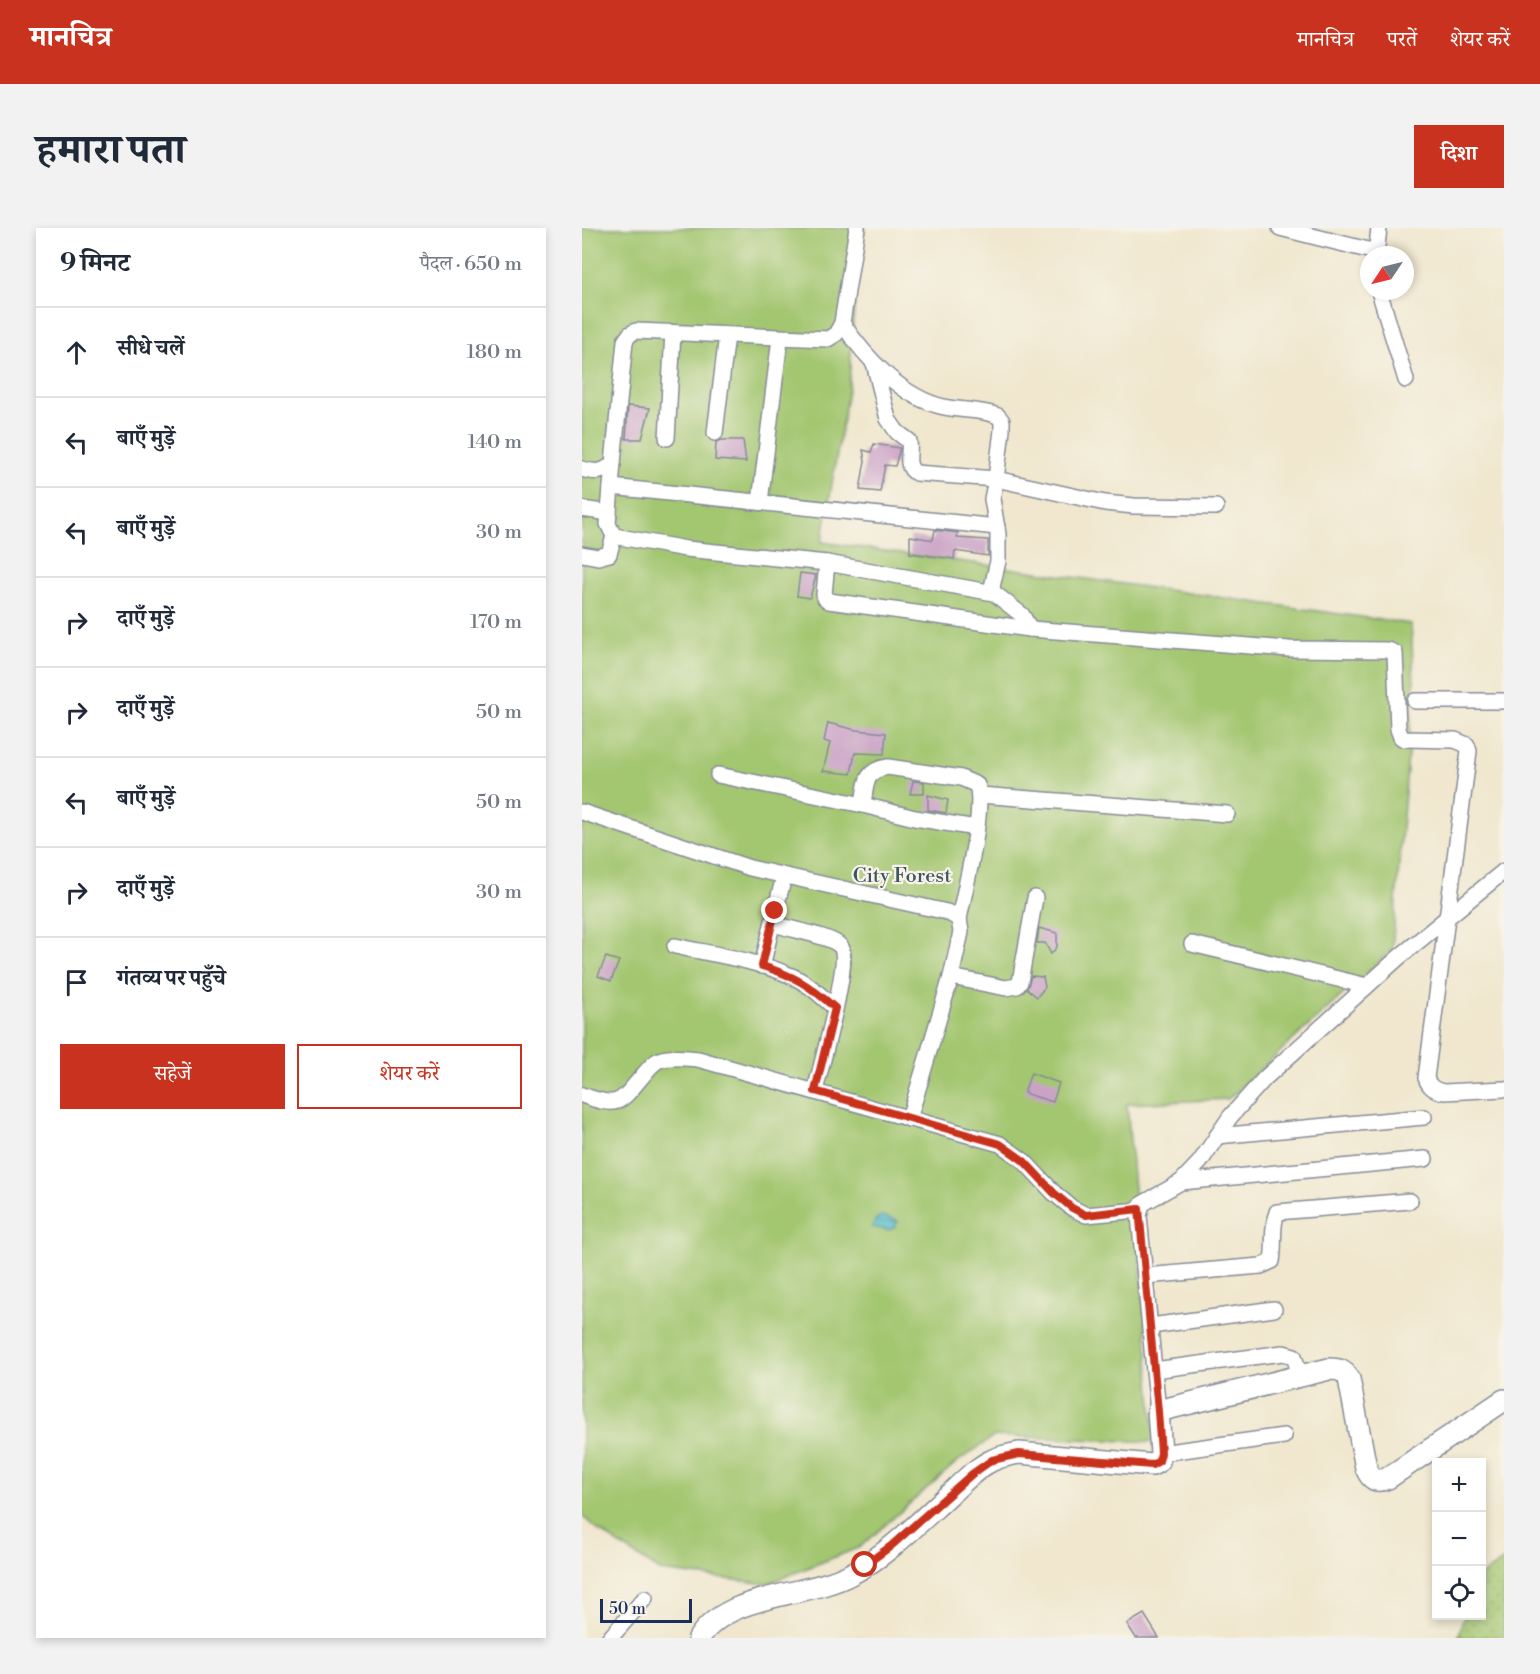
<!DOCTYPE html>
<html lang="hi">
<head>
<meta charset="utf-8">
<style>
  :root { --surface:#fff; --page:#f2f2f3; --text:#1f2937; --muted:#747a83; --line:#e0e1e3; --accent:#c8321e }
  body { margin:0; font-family:"Libre Bodoni","Noto Serif Devanagari",serif; background:var(--page); color:var(--text) }
  .controls { position:absolute; right:18px; bottom:18px; display:grid; overflow:hidden; border-radius:0px; box-shadow:0 3px 9px #0003 }
  .controls button { width:54px; height:54px; display:grid; place-items:center; padding:0; border:0; border-bottom:2px solid var(--line); background:var(--surface); color:var(--text); font:30px sans-serif }
  .compass { position:absolute; left:778px; top:18px; width:54px; height:54px; border-radius:50%; background:var(--surface); box-shadow:0 3px 9px #0003; rotate:235deg }
  .scale { position:absolute; left:18px; bottom:15px; width:92px; box-sizing:border-box; padding-left:6px; border:3px solid #1b2f5e; border-top:0; font-size:16px; line-height:21px; white-space:nowrap; color:#1b2f5e; -webkit-text-stroke:4px #f7f3e8; paint-order:stroke }
  .stop { position:absolute; width:18px; height:18px; margin:-14px; border:4px solid #c8321e; border-radius:50%; background:#fff }
  .stop.end { background:#c8321e; border-color:#fff; box-shadow:0 2px 6px #0008 }
  .list { margin:0; padding:0; list-style:none }
  h2 { display:flex; justify-content:space-between; align-items:center; height:78px; margin:0; padding:0 24px; font-size:26px }
  h2 small { font-size:20px; font-weight:400; color:var(--muted) }
  .list li { display:grid; grid-template-columns:39px 1fr auto; gap:18px; align-items:center; box-sizing:border-box; height:90px; padding:0 24px; border-top:2px solid var(--line) }
  .list b { display:block; font-size:22px; white-space:nowrap }
  .list em { font-size:20px; font-style:normal; color:var(--muted) }
  .actions { display:flex; gap:12px; padding:18px 24px }
  .actions a { flex:1; padding:14px 0; border:2px solid var(--accent); border-radius:0px; text-align:center; font-size:21px; color:var(--accent) }
  .actions .main { background:var(--accent); color:#fff }
  .icon { flex:none; width:33px; height:33px; fill:none; stroke:currentColor; stroke-width:2; stroke-linecap:round; stroke-linejoin:round }
  .map { position:relative; flex:none; width:922px; height:1410px; overflow:hidden; border-radius:0px }
  header { display:flex; align-items:center; gap:36px; box-sizing:border-box; height:84px; padding:0 30px; background:var(--accent); color:#fff }
  header strong { font-size:28px }
  nav { display:flex; gap:33px; margin-inline-start:auto; font-size:21px }
  .intro { display:flex; align-items:center; justify-content:space-between; box-sizing:border-box; height:144px; padding:0 36px }
  h1 { margin:0; font-size:42px }
  .button { padding:15px 27px; border-radius:0px; background:var(--accent); color:#fff; font-size:21px; font-weight:700 }
  main { display:flex; gap:36px; padding:0 36px }
  aside { flex:1; background:var(--surface); border-radius:0px; box-shadow:0 3px 9px #0003 }
  .map>svg:first-child { display:block }
</style>
</head>
<body>
<header>
<strong>मानचित्र</strong>
<nav><a>मानचित्र</a><a>परतें</a><a>शेयर करें</a></nav>
</header>
<div class="intro"><h1>हमारा पता</h1><a class="button">दिशा</a></div>
<main>
<aside>
<h2>9 मिनट<small>पैदल · 650 m</small></h2>
<ul class="list">
<li><svg class="icon" aria-label="ahead" viewBox="0 0 24 24"><path d="M12 20V5M6 11l6-6 6 6"/></svg><div><b>सीधे चलें</b></div><em>180 m</em></li>
<li><svg class="icon" aria-label="left" viewBox="0 0 24 24"><path d="M17 20v-9H6M10 6l-5 5 5 5"/></svg><div><b>बाएँ मुड़ें</b></div><em>140 m</em></li>
<li><svg class="icon" aria-label="left" viewBox="0 0 24 24"><path d="M17 20v-9H6M10 6l-5 5 5 5"/></svg><div><b>बाएँ मुड़ें</b></div><em>30 m</em></li>
<li><svg class="icon" aria-label="right" viewBox="0 0 24 24"><path d="M7 20v-9h11M14 6l5 5-5 5"/></svg><div><b>दाएँ मुड़ें</b></div><em>170 m</em></li>
<li><svg class="icon" aria-label="right" viewBox="0 0 24 24"><path d="M7 20v-9h11M14 6l5 5-5 5"/></svg><div><b>दाएँ मुड़ें</b></div><em>50 m</em></li>
<li><svg class="icon" aria-label="left" viewBox="0 0 24 24"><path d="M17 20v-9H6M10 6l-5 5 5 5"/></svg><div><b>बाएँ मुड़ें</b></div><em>50 m</em></li>
<li><svg class="icon" aria-label="right" viewBox="0 0 24 24"><path d="M7 20v-9h11M14 6l5 5-5 5"/></svg><div><b>दाएँ मुड़ें</b></div><em>30 m</em></li>
<li><svg class="icon" aria-label="arrive" viewBox="0 0 24 24"><path d="M6 21V4h12l-3 4 3 4H6"/></svg><div><b>गंतव्य पर पहुँचे</b></div></li>
</ul>
<div class="actions"><a class="main">सहेजें</a><a>शेयर करें</a></div>
</aside>
<div class="map">
<svg width="922" height="1410" viewBox="0 0 922 1410">
  <defs>
    <pattern id="grass-dots" width="8" height="8" patternUnits="userSpaceOnUse" patternTransform="scale(1.5)"><rect width="8" height="8" fill="#a3c66f"/><path d="M2 2h.1M6 6h.1" fill="none" stroke="#8caa63" stroke-width="1.8" stroke-linecap="round"/></pattern>
    <pattern id="water-rules" width="6" height="5" patternUnits="userSpaceOnUse" patternTransform="scale(1.5)"><rect width="6" height="5" fill="#53c0cb"/><path d="M0 2.5h6" fill="none" stroke="#449ca8"/></pattern>
  </defs>
  <rect width="100%" height="100%" fill="#f7f3e8"/>
  <filter id="ink" filterUnits="userSpaceOnUse"><feTurbulence type="fractalNoise" baseFrequency=".0167" numOctaves="2"/><feDisplacementMap in="SourceGraphic" scale="12" xChannelSelector="R" yChannelSelector="G"/><feConvolveMatrix kernelMatrix="1 2 1 2 8 2 1 2 1" color-interpolation-filters="sRGB"/></filter>
  <filter id="wash" filterUnits="userSpaceOnUse"><feTurbulence type="fractalNoise" baseFrequency=".008" numOctaves="4" result="noise"/><feDisplacementMap in="SourceGraphic" scale="24" xChannelSelector="R" yChannelSelector="G"/><feGaussianBlur stdDeviation="1.35" result="paint"/><feColorMatrix in="noise" values="0 0 0 0 0 0 0 0 0 0 0 0 0 0 0 0 0 1.4 0 .05"/><feComposite in="paint" operator="in"/></filter>
  <g filter="url(#wash)">
    <rect width="100%" height="100%" fill="#f0e7ce"/>
    <!-- grass -->
    <polygon fill="url(#grass-dots)" stroke="#5f7a66" stroke-width="1.5" points="922,1332 922,1410 876,1410 882,1388 900,1388 900,1347"/>
    <!-- park -->
    <polygon fill="#a3c66f" stroke="#5f7a66" stroke-width="1.5" points="0,0 283,0 276,21 267,156 240,314 829,396 832,455 810,722 646,871 545,876 573,1214 413,1208 375,1234 278,1319 185,1356 78,1343 17,1303 0,1288"/>
    <!-- water -->
    <polygon fill="url(#water-rules)" stroke="#377894" stroke-width="1.5" points="300,988 316,993 312,1000 307,1002 290,999 294,991"/>
    <g id="blocks">
      <!-- building -->
      <g fill="#caa2c6">
        <polygon points="46,178 68,180 60,211 44,211"/>
        <polygon points="140,212 161,212 164,234 133,232 134,214"/>
        <polygon points="292,216 318,220 313,238 303,237 298,264 278,262 283,233 281,222 289,224"/>
        <polygon points="353,302 376,305 375,310 406,312 406,328 373,323 372,331 328,325 328,308 351,312"/>
        <polygon points="218,345 234,347 228,370 215,368"/>
        <polygon points="246,495 274,502 304,505 302,526 273,525 269,546 241,543 248,515 242,513"/>
        <polygon points="331,553 342,554 342,566 328,566"/>
        <polygon points="346,567 366,572 364,585 346,582"/>
        <polygon points="457,700 475,705 475,719 469,726 463,715 455,715"/>
        <polygon points="24,729 37,733 29,753 16,748"/>
        <polygon points="449,748 461,749 463,759 455,769 445,761"/>
        <polygon points="449,845 477,855 471,874 442,865"/>
        <polygon points="562,1386 577,1410 554,1410 545,1396"/>
      </g>
    </g>
  </g>
  <g filter="url(#ink)">
    <use href="#blocks" fill-opacity="0" stroke="#868b96" stroke-width="1.5"/>
    <g fill="none" stroke-linecap="round" stroke-linejoin="round">
      <defs>
        <g id="street">
          <polyline points="698,0 794,24"/>
          <polyline points="794,27 797,0"/>
          <polyline points="797,63 824,152"/>
          <path d="M260,95C283,129 320,170 362,179C380,183 399,181 416,188L420,193V202L414,251L410,271L416,306V333L410,359L412,365L440,387L448,401"/>
          <path d="M292,135L306,191L315,204L327,213C329,225 322,238 334,245L414,251L523,275L552,278L634,279"/>
          <polyline points="133,205 145,107"/>
          <polyline points="85,210 91,105"/>
          <polyline points="31,235 26,296 32,308 104,321 245,335 412,365"/>
          <path d="M0,241C13,245 22,245 31,235L43,113L48,106L54,103L246,111L254,106L260,95L275,0"/>
          <polyline points="29,259 415,299"/>
          <polyline points="178,274 198,110"/>
          <polyline points="0,281 27,285"/>
          <polyline points="0,326 16,329 27,326 32,308"/>
          <path d="M245,335L242,366L243,370L247,373L448,401L707,421L806,422L813,425L816,501L819,509L822,511L873,512L885,517L887,523L844,850C847,859 852,862 862,864L922,861"/>
          <polyline points="833,473 922,473"/>
          <polyline points="136,547 281,577 333,590 394,600"/>
          <polyline points="398,567 645,586"/>
          <path d="M281,577C284,557 282,542 306,539L379,550L395,557C403,584 383,660 377,691"/>
          <polyline points="0,584 168,640 365,684 377,691 379,704 369,749 327,891"/>
          <path d="M202,649L193,683L194,694L199,698C212,702 252,709 259,719C269,733 238,841 233,863"/>
          <polyline points="610,716 785,758"/>
          <path d="M93,718C129,726 173,732 207,747C225,754 238,767 253,780"/>
          <polyline points="180,738 192,689"/>
          <polyline points="369,749 424,760 435,758 438,754 453,670"/>
          <path d="M0,867C39,881 37,875 63,845C67,840 71,835 77,832C89,828 103,830 116,831L418,916L442,933L472,965L490,980L504,987L557,982"/>
          <polyline points="635,908 842,889"/>
          <polyline points="599,954 843,931"/>
          <path d="M563,1048L679,1038L690,1033C693,1017 689,999 695,984L828,973"/>
          <polyline points="569,1098 692,1081"/>
          <polyline points="572,1142 701,1125 712,1128 718,1148"/>
          <polyline points="576,1183 557,988 560,976 599,954 618,934 648,889 683,850 816,730 922,643"/>
          <polyline points="579,1225 702,1208"/>
          <polyline points="28,1410 63,1370"/>
        </g>
        <path id="secondary" d="M117,1410C147,1364 224,1370 269,1346C307,1326 337,1294 368,1266C381,1254 395,1239 411,1232C419,1228 428,1227 437,1225L570,1237L577,1233L579,1225L576,1183L747,1141C757,1141 762,1142 767,1151L784,1240C789,1252 794,1255 806,1250L922,1172"/>
      </defs>
      <!-- street casing -->
      <use href="#street" stroke="#868b96" stroke-width="18"/>
      <!-- secondary casing -->
      <use href="#secondary" stroke="#868b96" stroke-width="24"/>
      <!-- street -->
      <use href="#street" stroke="#fff" stroke-width="15"/>
      <!-- secondary -->
      <use href="#secondary" stroke="#fff" stroke-width="21"/>
    </g>
  </g>
  <g fill="none" stroke-linecap="round" stroke-linejoin="round" filter="url(#ink)">
    <!-- route -->
    <path stroke="#c8321e" stroke-width="8" d="M193,683L180,738C213,748 227,757 253,780L233,863L418,916L442,933L472,965L490,980L504,987L557,981L576,1183L579,1225L577,1233L570,1237L437,1226L410,1232L390,1246L309,1318L283,1337"/>
  </g>
  <g text-anchor="middle" dominant-baseline="central" stroke-width="4.5" stroke-linejoin="round" paint-order="stroke">
    <!-- park labels -->
    <g font-size="20" fill="#3d5562" stroke="#f7f3e8">
      <text x="320" y="648">City Forest</text>
    </g>
  </g>
</svg>
<div class="controls">
<button>+</button>
<button>−</button>
<button><svg class="icon" aria-label="locate" viewBox="0 0 24 24"><circle cx="12" cy="12" r="6"/><path d="M12 2v4M12 18v4M2 12h4M18 12h4"/></svg></button>
</div>
<svg class="compass" viewBox="-18 -18 36 36"><path d="M0-13l5 13h-10z" fill="#e53935"/><path d="M0 13l5-13h-10z" fill="#747a83"/></svg>
<div class="scale">50 m</div>
<div class="stop" style="left:283px;top:1337px"></div>
<div class="stop end" style="left:193px;top:683px"></div>
</div>
</main>
</body>
</html>
